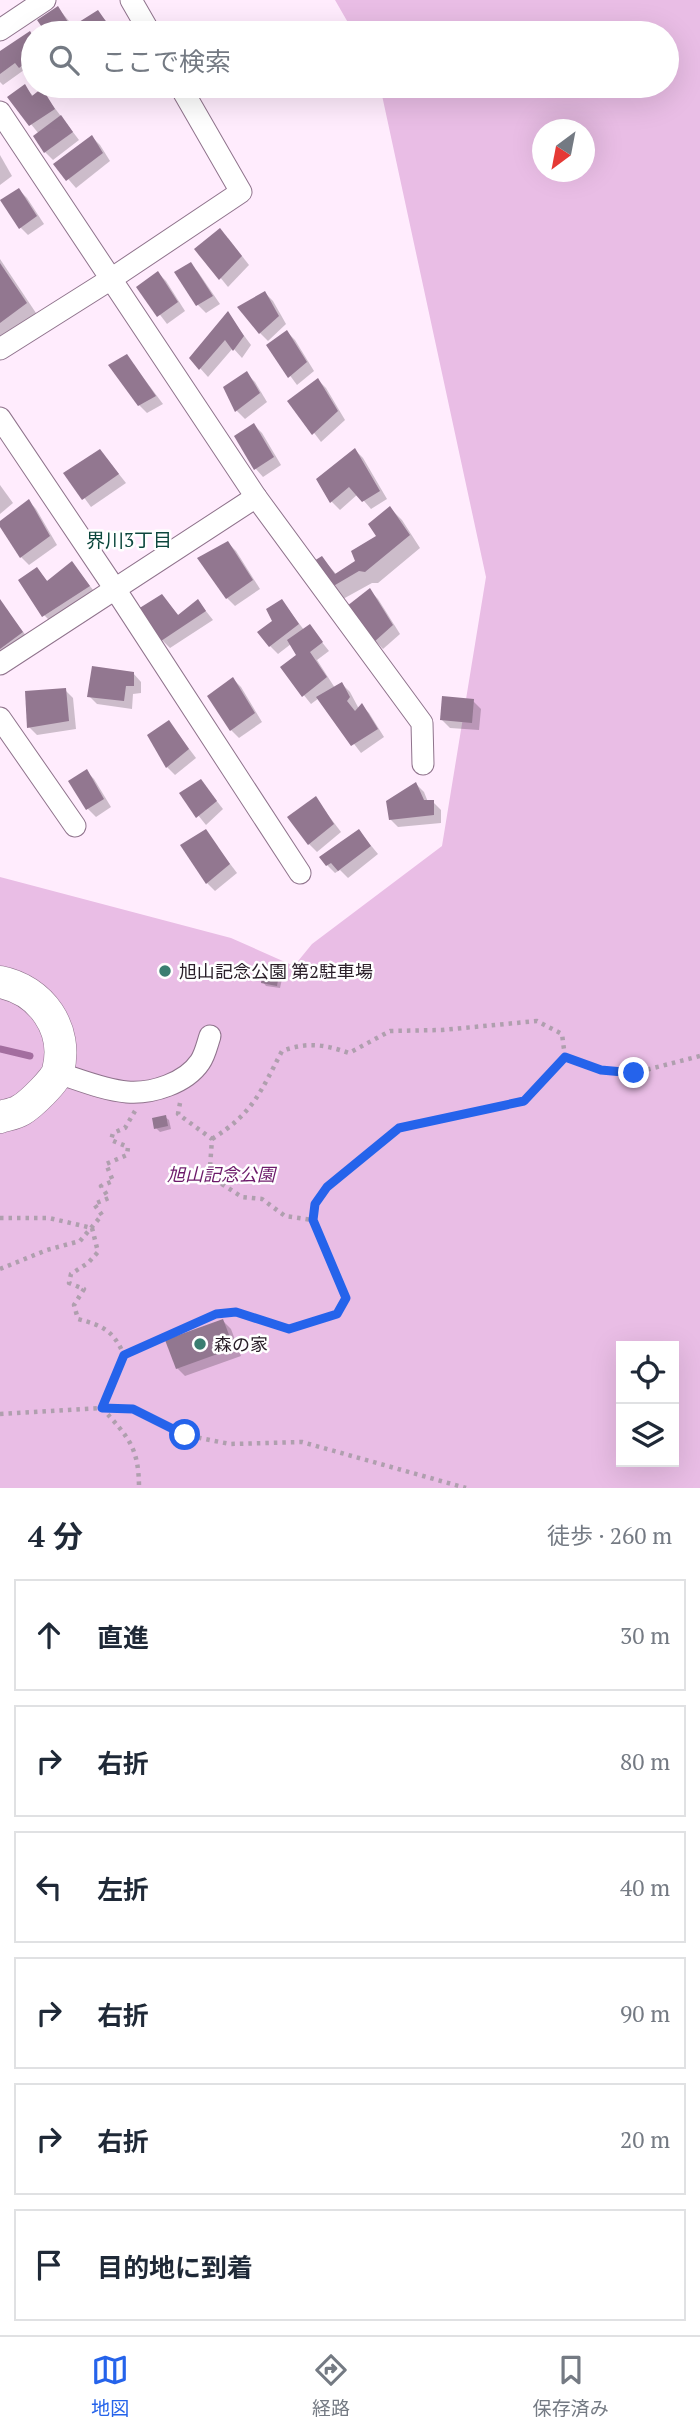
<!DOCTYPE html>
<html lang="ja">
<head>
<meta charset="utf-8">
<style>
  :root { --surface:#fff; --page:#f2f2f3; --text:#1f2937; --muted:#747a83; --line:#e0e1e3; --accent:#2563eb }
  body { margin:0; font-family:"PT Serif","Noto Sans JP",serif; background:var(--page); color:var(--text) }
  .controls { position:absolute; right:21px; bottom:21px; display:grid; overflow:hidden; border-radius:0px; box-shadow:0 7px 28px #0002 }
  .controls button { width:63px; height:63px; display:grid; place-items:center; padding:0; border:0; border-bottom:2px solid var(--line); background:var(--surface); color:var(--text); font:35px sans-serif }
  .compass { position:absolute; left:532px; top:119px; width:63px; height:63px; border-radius:50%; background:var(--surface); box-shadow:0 7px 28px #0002; rotate:212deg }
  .stop { position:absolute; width:21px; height:21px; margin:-16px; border:5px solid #2563eb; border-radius:50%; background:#fff }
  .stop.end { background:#2563eb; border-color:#fff; box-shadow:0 2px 7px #0008 }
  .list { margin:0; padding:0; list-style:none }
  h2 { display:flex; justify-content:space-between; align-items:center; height:91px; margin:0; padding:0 28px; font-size:30px }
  h2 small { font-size:23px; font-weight:400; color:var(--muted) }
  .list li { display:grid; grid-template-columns:46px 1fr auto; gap:21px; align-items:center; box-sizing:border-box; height:112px; margin:0 14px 14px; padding:0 14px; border:2px solid var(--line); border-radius:0px }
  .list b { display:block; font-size:26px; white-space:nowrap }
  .list em { font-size:23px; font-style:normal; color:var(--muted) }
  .icon { flex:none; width:38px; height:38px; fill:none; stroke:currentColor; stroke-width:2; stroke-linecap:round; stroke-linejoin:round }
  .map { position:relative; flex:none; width:700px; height:1488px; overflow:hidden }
  .search { position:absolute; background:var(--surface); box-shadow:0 7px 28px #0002; left:21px; right:21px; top:21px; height:77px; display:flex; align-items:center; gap:18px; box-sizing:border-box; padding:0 24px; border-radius:38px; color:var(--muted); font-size:26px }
  .sheet { height:847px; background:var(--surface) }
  nav { display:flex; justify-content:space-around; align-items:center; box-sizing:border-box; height:98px; border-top:2px solid var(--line); background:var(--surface); font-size:19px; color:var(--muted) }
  nav a { display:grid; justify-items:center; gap:4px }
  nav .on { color:var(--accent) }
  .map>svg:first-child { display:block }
</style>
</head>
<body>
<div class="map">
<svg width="700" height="1488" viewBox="0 0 700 1488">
  <rect width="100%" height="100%" fill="#ffecfd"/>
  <!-- green -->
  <path fill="#e9bde5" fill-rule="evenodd" d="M335,0H700V1488H0V877L231,938L294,966L312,944L442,846L486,577L380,86H667V33H354ZM542,130H584V172H542ZM621,1346H674V1462H621Z"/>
  <!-- shadow -->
  <g fill="#0003">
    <polygon points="58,8 74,27 98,12 117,33 48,33 39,21"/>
    <polygon points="29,33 33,37 33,70 28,74 24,70 3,85 0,82 0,53"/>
    <polygon points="25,87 34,97 41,90 79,140 53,160 45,152 39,134 9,97"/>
    <polygon points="92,137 100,145 110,161 76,188 56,165"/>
    <polygon points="0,155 12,176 0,185"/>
    <polygon points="19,190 27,198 44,224 28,235 20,227"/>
    <polygon points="228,238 249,265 228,287 197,249"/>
    <polygon points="0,259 38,316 0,343"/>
    <polygon points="190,264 198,272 220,304 206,313 198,305 177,272"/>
    <polygon points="158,273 166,281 185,311 167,324 139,287"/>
    <polygon points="265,293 273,301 286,324 268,341 260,333"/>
    <polygon points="228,314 251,345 242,358 233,348 208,377 191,358"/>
    <polygon points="287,332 295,340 314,371 297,385 268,346"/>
    <polygon points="127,356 163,404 147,413 139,405"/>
    <polygon points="247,374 255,382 267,402 245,419 237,411 225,387"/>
    <polygon points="318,380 326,388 345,420 321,442 290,401"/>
    <polygon points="254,425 262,433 281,465 263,477 256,469"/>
    <polygon points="355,450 363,458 387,499 371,509 358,494 340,510 332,502 319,479"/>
    <polygon points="107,459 126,483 91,507 66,473"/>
    <polygon points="0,485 13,503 0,514"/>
    <polygon points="29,501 36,509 57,545 29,565 21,557 0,524"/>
    <polygon points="390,508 402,520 420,548 378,583 372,583 343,599 331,587 322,558 337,575 358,561 379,536"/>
    <polygon points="228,543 236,551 260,589 235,606 227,598"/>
    <polygon points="72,563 97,595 52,623 44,615 37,569 48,582"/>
    <polygon points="370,591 378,599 400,634 383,649 375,641"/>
    <polygon points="162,596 179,616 198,601 213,620 170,648 162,640"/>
    <polygon points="0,601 30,641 0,662"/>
    <polygon points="282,601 304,630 309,626 329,651 317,660 335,688 342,684 350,692 359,709 362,706 369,713 384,737 361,753 319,698 311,704 282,668 298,655 291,644 278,654 270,646"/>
    <polygon points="133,673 141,682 141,693 133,694 132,709 97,704 89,696"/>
    <polygon points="233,679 241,687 262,722 239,738 231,730"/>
    <polygon points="65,690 73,698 76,729 37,735 29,727"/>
    <polygon points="473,701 481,709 479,730 450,728 442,720"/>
    <polygon points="169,722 196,758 175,775 167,767 149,735"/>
    <polygon points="86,771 94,779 111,807 96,817 88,809 70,781"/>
    <polygon points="201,781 223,809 206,825 181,794"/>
    <polygon points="416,784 424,792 428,802 433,802 441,810 441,823 398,827 390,819"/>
    <polygon points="316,799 341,832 317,852 309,844"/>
    <polygon points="359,831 378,854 348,878 340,870 335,873 327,865"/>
    <polygon points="206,832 237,873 215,891 207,883 183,846"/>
    <polygon points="278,976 282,979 280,988 266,986 263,982"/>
    <polygon points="165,1117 169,1120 171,1129 160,1132 156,1128"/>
    <polygon points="223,1321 231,1329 241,1356 185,1376 177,1368"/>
  </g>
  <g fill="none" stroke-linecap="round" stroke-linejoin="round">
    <!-- stream -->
    <polyline stroke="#a36e9f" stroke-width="7" points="0,1049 30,1056"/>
  </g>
  <!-- building -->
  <g fill="#927790">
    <polygon points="58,6 71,27 98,10 114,33 46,33 37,20"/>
    <polygon points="30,31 33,36 33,57 19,68 15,63 0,74 0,51"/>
    <polygon points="25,84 32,96 42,88 55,109 29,126 7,97"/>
    <polygon points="61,115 73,132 44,153 33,136"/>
    <polygon points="92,135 103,153 66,181 53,164"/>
    <polygon points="19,188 37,216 19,229 0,200"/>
    <polygon points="220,228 242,256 219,280 194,249"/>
    <polygon points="191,262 213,296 196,306 174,272"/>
    <polygon points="0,263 27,303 0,323"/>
    <polygon points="158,271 178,302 157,317 136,287"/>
    <polygon points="265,291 279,316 259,334 237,307"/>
    <polygon points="228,311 244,336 233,351 225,340 199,370 189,358"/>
    <polygon points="287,330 307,362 288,378 266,345"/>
    <polygon points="127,354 156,396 138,406 108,365"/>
    <polygon points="247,371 260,393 235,412 223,387"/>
    <polygon points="318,378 338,411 312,435 287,401"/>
    <polygon points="254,423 274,457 254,470 234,436"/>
    <polygon points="355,448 380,491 362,502 349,487 330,503 316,479"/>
    <polygon points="100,449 119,474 82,500 63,473"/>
    <polygon points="29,499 50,536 20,558 0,527 0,521"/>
    <polygon points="390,506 410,535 365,572 359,571 330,588 309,564 322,556 335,574 355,561 351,551 376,536 368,524"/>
    <polygon points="228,541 253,580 226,599 197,558"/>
    <polygon points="72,561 90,586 42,617 18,580 37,567 47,581"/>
    <polygon points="370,588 393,625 374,642 347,606"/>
    <polygon points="162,594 178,615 198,599 206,611 161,641 138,609"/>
    <polygon points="0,599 23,632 0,649"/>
    <polygon points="282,599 299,624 269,647 257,632 272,621 266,609"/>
    <polygon points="310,624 323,642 310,652 327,677 302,697 280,667 296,655 287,640"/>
    <polygon points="92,666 134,672 134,686 126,686 124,701 87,697"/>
    <polygon points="233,677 255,713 230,731 207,696"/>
    <polygon points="342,682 350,697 347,701 355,711 362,703 378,729 351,746 316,697"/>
    <polygon points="66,688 69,721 27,728 25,691"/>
    <polygon points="442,696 474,699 472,723 440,720"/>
    <polygon points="169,720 189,749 166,768 147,735"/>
    <polygon points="87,769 104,799 86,810 68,781"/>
    <polygon points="201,779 217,801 196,818 179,793"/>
    <polygon points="416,782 424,800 434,800 434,815 389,820 386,801"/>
    <polygon points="316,796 334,824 308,845 287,817"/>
    <polygon points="206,829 230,864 206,884 180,845"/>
    <polygon points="359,829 371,846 338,871 331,863 326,866 319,857"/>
    <polygon points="263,971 279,974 277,986 261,983"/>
    <polygon points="166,1115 168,1126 154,1129 152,1118"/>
    <polygon points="223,1319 234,1348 176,1369 165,1340"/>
  </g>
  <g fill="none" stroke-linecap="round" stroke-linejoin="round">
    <defs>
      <g id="street">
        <polyline points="131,0 150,33"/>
        <polyline points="0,30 45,0"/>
        <polyline points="0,112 256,497 422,723 423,764"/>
        <polyline points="0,349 111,279 241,192 180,86"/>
        <polyline points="0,418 115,589 300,873"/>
        <polyline points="0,664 256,497"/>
        <polyline points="0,718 75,826"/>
        <path d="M58,1073C80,1080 104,1090 127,1092C152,1094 186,1083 200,1062C205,1055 207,1045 210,1036"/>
      </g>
      <path id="secondary" d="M0,982C41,990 69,1029 58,1071C56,1080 30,1105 21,1110C15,1114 6,1115 0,1117"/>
    </defs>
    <!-- street casing -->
    <use href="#street" stroke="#8f738c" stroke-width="23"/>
    <!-- secondary casing -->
    <use href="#secondary" stroke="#8f738c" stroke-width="33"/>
    <!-- path -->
    <g stroke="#af9fae" stroke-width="4.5" stroke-dasharray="3.5 5" stroke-linecap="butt">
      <polyline points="565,1057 601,1070 634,1073 700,1056"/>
      <polyline points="180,1103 178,1114 212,1139 210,1167 222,1184 242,1197 262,1199 285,1216 313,1220"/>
      <path d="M212,1139C253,1113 260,1093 282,1051C307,1042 323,1044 349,1053L390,1031L442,1030L537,1021L562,1034L565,1057"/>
      <polyline points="0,1218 49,1218 92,1228"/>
      <path d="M92,1228L98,1252L88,1263L71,1274L69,1283L84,1289L74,1305L78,1319C103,1326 113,1330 124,1355"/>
      <polyline points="0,1269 47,1250 80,1241 102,1215 94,1204 109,1198 101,1186 113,1181 106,1164 127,1155 128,1147 111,1140 113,1133 125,1128 135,1111"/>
      <polyline points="102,1408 133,1410 185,1435 230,1444 302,1442 466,1488"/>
      <path d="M102,1408C128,1437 139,1447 139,1488"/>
      <polyline points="0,1414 102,1408 124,1355 216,1314 236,1312 289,1329 337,1314 346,1298 313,1220 315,1204 327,1187 399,1128 524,1101 565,1057"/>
    </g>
    <!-- street -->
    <use href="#street" stroke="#fff" stroke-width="21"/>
    <!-- secondary -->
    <use href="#secondary" stroke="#fff" stroke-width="32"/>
  </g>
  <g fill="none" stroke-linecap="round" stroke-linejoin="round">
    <!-- route -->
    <polyline stroke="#2563eb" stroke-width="9" points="185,1435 133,1409 102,1408 124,1355 216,1314 236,1312 289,1329 337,1314 346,1298 313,1220 315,1204 327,1187 399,1128 524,1101 565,1057 601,1070 634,1073"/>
  </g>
  <!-- markers -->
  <g fill="#3a7e71" stroke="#fff" stroke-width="2.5">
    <circle cx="165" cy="971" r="7"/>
    <circle cx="200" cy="1344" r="7"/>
  </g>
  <g text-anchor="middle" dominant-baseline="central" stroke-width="5" stroke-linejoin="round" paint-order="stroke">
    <!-- poi labels -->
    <g font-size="18" fill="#2b202a" stroke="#fff" text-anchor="start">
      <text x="179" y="971">旭山記念公園 第2駐車場</text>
      <text x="214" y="1344">森の家</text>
    </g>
    <!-- park labels -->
    <g font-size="18" font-style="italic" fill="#6c1a6a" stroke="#fff">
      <text x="221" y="1174">旭山記念公園</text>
    </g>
    <!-- neighbourhood labels -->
    <g font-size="19" fill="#0c473d" stroke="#fff">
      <text x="129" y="539">界川3丁目</text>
    </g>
  </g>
</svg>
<div class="controls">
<button><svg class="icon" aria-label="locate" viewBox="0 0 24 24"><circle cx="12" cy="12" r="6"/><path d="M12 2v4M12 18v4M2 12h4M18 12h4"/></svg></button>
<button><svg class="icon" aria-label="layers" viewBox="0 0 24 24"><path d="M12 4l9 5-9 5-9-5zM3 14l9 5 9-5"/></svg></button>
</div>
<svg class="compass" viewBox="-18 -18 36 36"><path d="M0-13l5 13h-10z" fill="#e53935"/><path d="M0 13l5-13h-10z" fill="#747a83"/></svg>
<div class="stop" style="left:185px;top:1435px"></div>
<div class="stop end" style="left:634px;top:1073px"></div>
<div class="search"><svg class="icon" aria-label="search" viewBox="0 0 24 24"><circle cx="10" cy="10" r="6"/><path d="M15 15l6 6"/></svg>ここで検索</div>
</div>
<section class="sheet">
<h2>4 分<small>徒歩 · 260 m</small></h2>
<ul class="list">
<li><svg class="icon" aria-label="ahead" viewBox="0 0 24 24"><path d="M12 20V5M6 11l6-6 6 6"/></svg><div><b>直進</b></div><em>30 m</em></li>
<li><svg class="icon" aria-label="right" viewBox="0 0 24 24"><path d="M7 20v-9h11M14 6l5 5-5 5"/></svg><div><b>右折</b></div><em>80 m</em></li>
<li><svg class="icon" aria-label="left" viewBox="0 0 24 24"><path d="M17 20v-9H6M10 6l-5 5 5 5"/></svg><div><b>左折</b></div><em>40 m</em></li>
<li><svg class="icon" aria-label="right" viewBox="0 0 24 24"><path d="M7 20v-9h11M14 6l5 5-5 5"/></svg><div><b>右折</b></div><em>90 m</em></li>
<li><svg class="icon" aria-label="right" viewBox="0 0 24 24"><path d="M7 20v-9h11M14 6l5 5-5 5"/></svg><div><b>右折</b></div><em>20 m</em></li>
<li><svg class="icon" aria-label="arrive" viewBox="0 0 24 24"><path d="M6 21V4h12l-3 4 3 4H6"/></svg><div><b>目的地に到着</b></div></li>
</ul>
</section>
<nav>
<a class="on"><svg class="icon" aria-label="map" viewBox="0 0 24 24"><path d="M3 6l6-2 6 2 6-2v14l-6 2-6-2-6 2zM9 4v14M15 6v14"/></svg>地図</a>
<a><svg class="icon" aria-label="directions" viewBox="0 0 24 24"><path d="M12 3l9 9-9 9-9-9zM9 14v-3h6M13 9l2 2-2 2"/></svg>経路</a>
<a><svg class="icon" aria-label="saved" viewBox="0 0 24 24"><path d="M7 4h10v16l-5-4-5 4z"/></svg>保存済み</a>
</nav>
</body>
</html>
